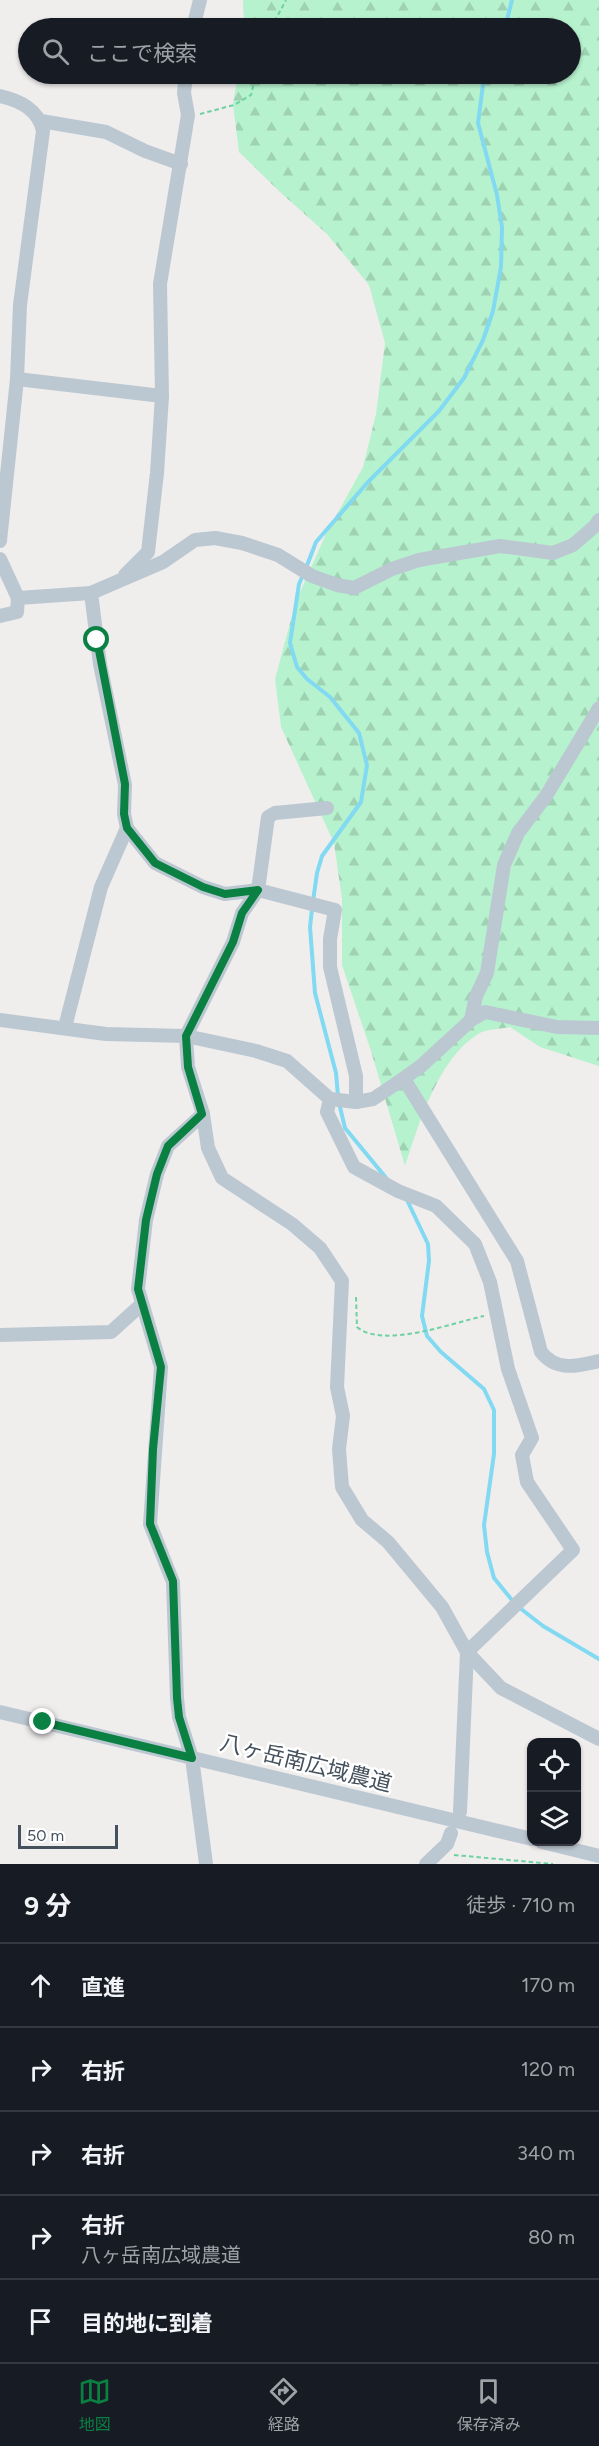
<!DOCTYPE html>
<html lang="ja">
<head>
<meta charset="utf-8">
<style>
  :root { --surface:#171b24; --page:#20242c; --text:#f1f3f6; --muted:#9ea1a6; --line:#363941; --accent:#0b8043 }
  body { margin:0; font-family:Figtree,"Noto Sans JP",sans-serif; background:var(--page); color:var(--text) }
  .controls { position:absolute; right:18px; bottom:18px; display:grid; overflow:hidden; border-radius:12px; box-shadow:0 2px 4px #0004 }
  .controls button { width:54px; height:54px; display:grid; place-items:center; padding:0; border:0; border-bottom:2px solid var(--line); background:var(--surface); color:var(--text); font:30px sans-serif }
  .scale { position:absolute; left:18px; bottom:15px; width:100px; box-sizing:border-box; padding-left:6px; border:3px solid #44505c; border-top:0; font-size:16px; line-height:21px; white-space:nowrap; color:#44505c; -webkit-text-stroke:4px #fff; paint-order:stroke }
  .stop { position:absolute; width:18px; height:18px; margin:-14px; border:4px solid #0b8043; border-radius:50%; background:#fff }
  .stop.end { background:#0b8043; border-color:#fff; box-shadow:0 2px 6px #0008 }
  .list { margin:0; padding:0; list-style:none }
  h2 { display:flex; justify-content:space-between; align-items:center; height:78px; margin:0; padding:0 24px; font-size:26px }
  h2 small { font-size:20px; font-weight:400; color:var(--muted) }
  .list li { display:grid; grid-template-columns:39px 1fr auto; gap:18px; align-items:center; box-sizing:border-box; height:84px; padding:0 24px; border-top:2px solid var(--line) }
  .list b { display:block; font-size:22px; white-space:nowrap }
  .list p { margin:0; font-size:20px; white-space:nowrap; color:var(--muted) }
  .list em { font-size:20px; font-style:normal; color:var(--muted) }
  .icon { flex:none; width:33px; height:33px; fill:none; stroke:currentColor; stroke-width:2; stroke-linecap:round; stroke-linejoin:round }
  .map { position:relative; flex:none; width:599px; height:1864px; overflow:hidden }
  .search { position:absolute; background:var(--surface); box-shadow:0 2px 4px #0004; left:18px; right:18px; top:18px; height:66px; display:flex; align-items:center; gap:15px; box-sizing:border-box; padding:0 21px; border-radius:33px; color:var(--muted); font-size:22px }
  .sheet { height:498px; background:var(--surface) }
  nav { display:flex; justify-content:space-around; align-items:center; box-sizing:border-box; height:84px; border-top:2px solid var(--line); background:var(--surface); font-size:16px; color:var(--muted) }
  nav a { display:grid; justify-items:center; gap:3px }
  nav .on { color:var(--accent) }
  .map>svg:first-child { display:block }
</style>
</head>
<body>
<div class="map">
<svg width="599" height="1864" viewBox="0 0 599 1864">
  <defs>
    <pattern id="forest-firs" width="22" height="20" patternUnits="userSpaceOnUse" patternTransform="scale(1.5)"><rect width="22" height="20" fill="#b7f2ce"/><path d="M5 1l3.5 6h-7zM16 11l3.5 6h-7z" fill="#9fd1b3"/></pattern>
  </defs>
  <rect width="100%" height="100%" fill="#f0eded"/>
  <!-- forest -->
  <path fill="url(#forest-firs)" d="M243,0H599V1066L540,1047L510,1027C501,1029 486,1029 478,1034C438,1059 419,1123 405,1166L371,1051L342,965V899L334,843L281,727L275,679L296,601L326,534L363,467L376,414L385,343L369,285L327,234L280,192L239,152L233,104L238,74H570V28H244Z"/>
  <g fill="none" stroke-linecap="round" stroke-linejoin="round">
    <!-- stream -->
    <g stroke="#81d9f2" stroke-width="4">
      <polyline points="505,28 512,0"/>
      <polyline points="306,568 316,542 368,482 439,411 464,378 483,340 493,311 501,267 502,227 497,195 478,123 483,85 488,74"/>
      <polyline points="303,575 299,584 290,643 297,667 307,679 330,697 359,733 367,765 361,802 322,856 317,873 313,901"/>
      <polyline points="312,909 310,927 315,993 336,1073 338,1096"/>
      <polyline points="339,1103 345,1128 387,1179"/>
      <polyline points="407,1200 428,1244 429,1261 422,1316 427,1336 441,1352 484,1389 494,1410 494,1454 484,1525 487,1552 494,1578 516,1605 543,1626 599,1659"/>
    </g>
    <!-- path -->
    <g stroke="#6dd2a1" stroke-width="2" stroke-dasharray="4.5 3" stroke-linecap="butt">
      <polyline points="271,28 286,0"/>
      <polyline points="200,114 234,105 251,95 256,74"/>
      <path d="M356,1297L357,1327C383,1349 452,1323 484,1316"/>
      <polyline points="454,1855 553,1864"/>
    </g>
    <!-- minor -->
    <g stroke="#bcc8d1" stroke-width="14">
      <polyline points="193,28 200,0"/>
      <path d="M0,96C19,100 39,110 43,131L20,305L17,379L0,541"/>
      <polyline points="41,121 106,132 145,151 181,164"/>
      <polyline points="17,379 162,396"/>
      <polyline points="0,559 18,598"/>
      <polyline points="125,575 148,552 157,473 162,396 160,284 188,115 184,93 186,74"/>
      <polyline points="91,593 163,562 195,540 215,538 242,543 278,555 312,576 337,585 354,588 392,569 419,560 500,546 553,553 573,545 595,526 599,520"/>
      <polyline points="0,616 17,612 18,598 91,593 100,664 125,785 124,814 127,828 155,863 203,887 225,894 258,890 242,913 233,942 186,1036 188,1067 203,1114 208,1148 222,1178 292,1224 320,1248 342,1281 337,1387 343,1416 339,1449 342,1487 362,1520 388,1542 442,1607 467,1652 501,1688 599,1739"/>
      <polyline points="327,808 275,813 268,817 258,890 335,910 330,939 330,967 356,1076 356,1102"/>
      <polyline points="0,1020 106,1034 186,1036 256,1051 287,1061 330,1099 356,1102 373,1099 400,1081 421,1066 471,1020 485,1012 557,1027 599,1028"/>
      <polyline points="471,1020 476,996 487,973 504,865 518,833 546,796 599,708"/>
      <polyline points="65,1027 101,887 127,828"/>
      <path d="M404,1079L517,1261L541,1352C557,1372 577,1366 599,1361"/>
      <polyline points="330,1099 327,1112 354,1167 398,1191 436,1206 475,1244 490,1282 508,1369 532,1438 522,1455 527,1482 573,1550 467,1652 460,1812"/>
      <polyline points="203,1114 168,1146 157,1174 146,1220 138,1289 161,1367 150,1524 173,1582 177,1698 179,1717 192,1758 206,1864"/>
      <polyline points="0,1335 111,1332 142,1304"/>
      <polyline points="0,1712 532,1839"/>
      <polyline points="542,1842 599,1856"/>
      <polyline points="426,1864 447,1844 451,1833"/>
    </g>
  </g>
  <g fill="none" stroke-linecap="round" stroke-linejoin="round">
    <!-- route -->
    <polyline stroke="#0b8043" stroke-width="8" points="43,1722 192,1758 179,1717 177,1698 173,1581 150,1524 153,1449 161,1367 138,1289 146,1220 157,1174 168,1146 202,1114 188,1067 186,1036 233,942 242,913 258,890 225,894 203,887 155,863 127,828 124,814 125,784 97,640"/>
  </g>
  <g text-anchor="middle" dominant-baseline="central" stroke-width="5" stroke-linejoin="round" paint-order="stroke">
    <!-- street labels -->
    <g font-size="22" fill="#44505c" stroke="#fff">
      <text transform="translate(306 1763) rotate(14)">八ヶ岳南広域農道</text>
    </g>
  </g>
</svg>
<div class="controls">
<button><svg class="icon" aria-label="locate" viewBox="0 0 24 24"><circle cx="12" cy="12" r="6"/><path d="M12 2v4M12 18v4M2 12h4M18 12h4"/></svg></button>
<button><svg class="icon" aria-label="layers" viewBox="0 0 24 24"><path d="M12 4l9 5-9 5-9-5zM3 14l9 5 9-5"/></svg></button>
</div>
<div class="scale">50 m</div>
<div class="stop" style="left:97px;top:640px"></div>
<div class="stop end" style="left:43px;top:1722px"></div>
<div class="search"><svg class="icon" aria-label="search" viewBox="0 0 24 24"><circle cx="10" cy="10" r="6"/><path d="M15 15l6 6"/></svg>ここで検索</div>
</div>
<section class="sheet">
<h2>9 分<small>徒歩 · 710 m</small></h2>
<ul class="list">
<li><svg class="icon" aria-label="ahead" viewBox="0 0 24 24"><path d="M12 20V5M6 11l6-6 6 6"/></svg><div><b>直進</b></div><em>170 m</em></li>
<li><svg class="icon" aria-label="right" viewBox="0 0 24 24"><path d="M7 20v-9h11M14 6l5 5-5 5"/></svg><div><b>右折</b></div><em>120 m</em></li>
<li><svg class="icon" aria-label="right" viewBox="0 0 24 24"><path d="M7 20v-9h11M14 6l5 5-5 5"/></svg><div><b>右折</b></div><em>340 m</em></li>
<li><svg class="icon" aria-label="right" viewBox="0 0 24 24"><path d="M7 20v-9h11M14 6l5 5-5 5"/></svg><div><b>右折</b><p>八ヶ岳南広域農道</p></div><em>80 m</em></li>
<li><svg class="icon" aria-label="arrive" viewBox="0 0 24 24"><path d="M6 21V4h12l-3 4 3 4H6"/></svg><div><b>目的地に到着</b></div></li>
</ul>
</section>
<nav>
<a class="on"><svg class="icon" aria-label="map" viewBox="0 0 24 24"><path d="M3 6l6-2 6 2 6-2v14l-6 2-6-2-6 2zM9 4v14M15 6v14"/></svg>地図</a>
<a><svg class="icon" aria-label="directions" viewBox="0 0 24 24"><path d="M12 3l9 9-9 9-9-9zM9 14v-3h6M13 9l2 2-2 2"/></svg>経路</a>
<a><svg class="icon" aria-label="saved" viewBox="0 0 24 24"><path d="M7 4h10v16l-5-4-5 4z"/></svg>保存済み</a>
</nav>
</body>
</html>
